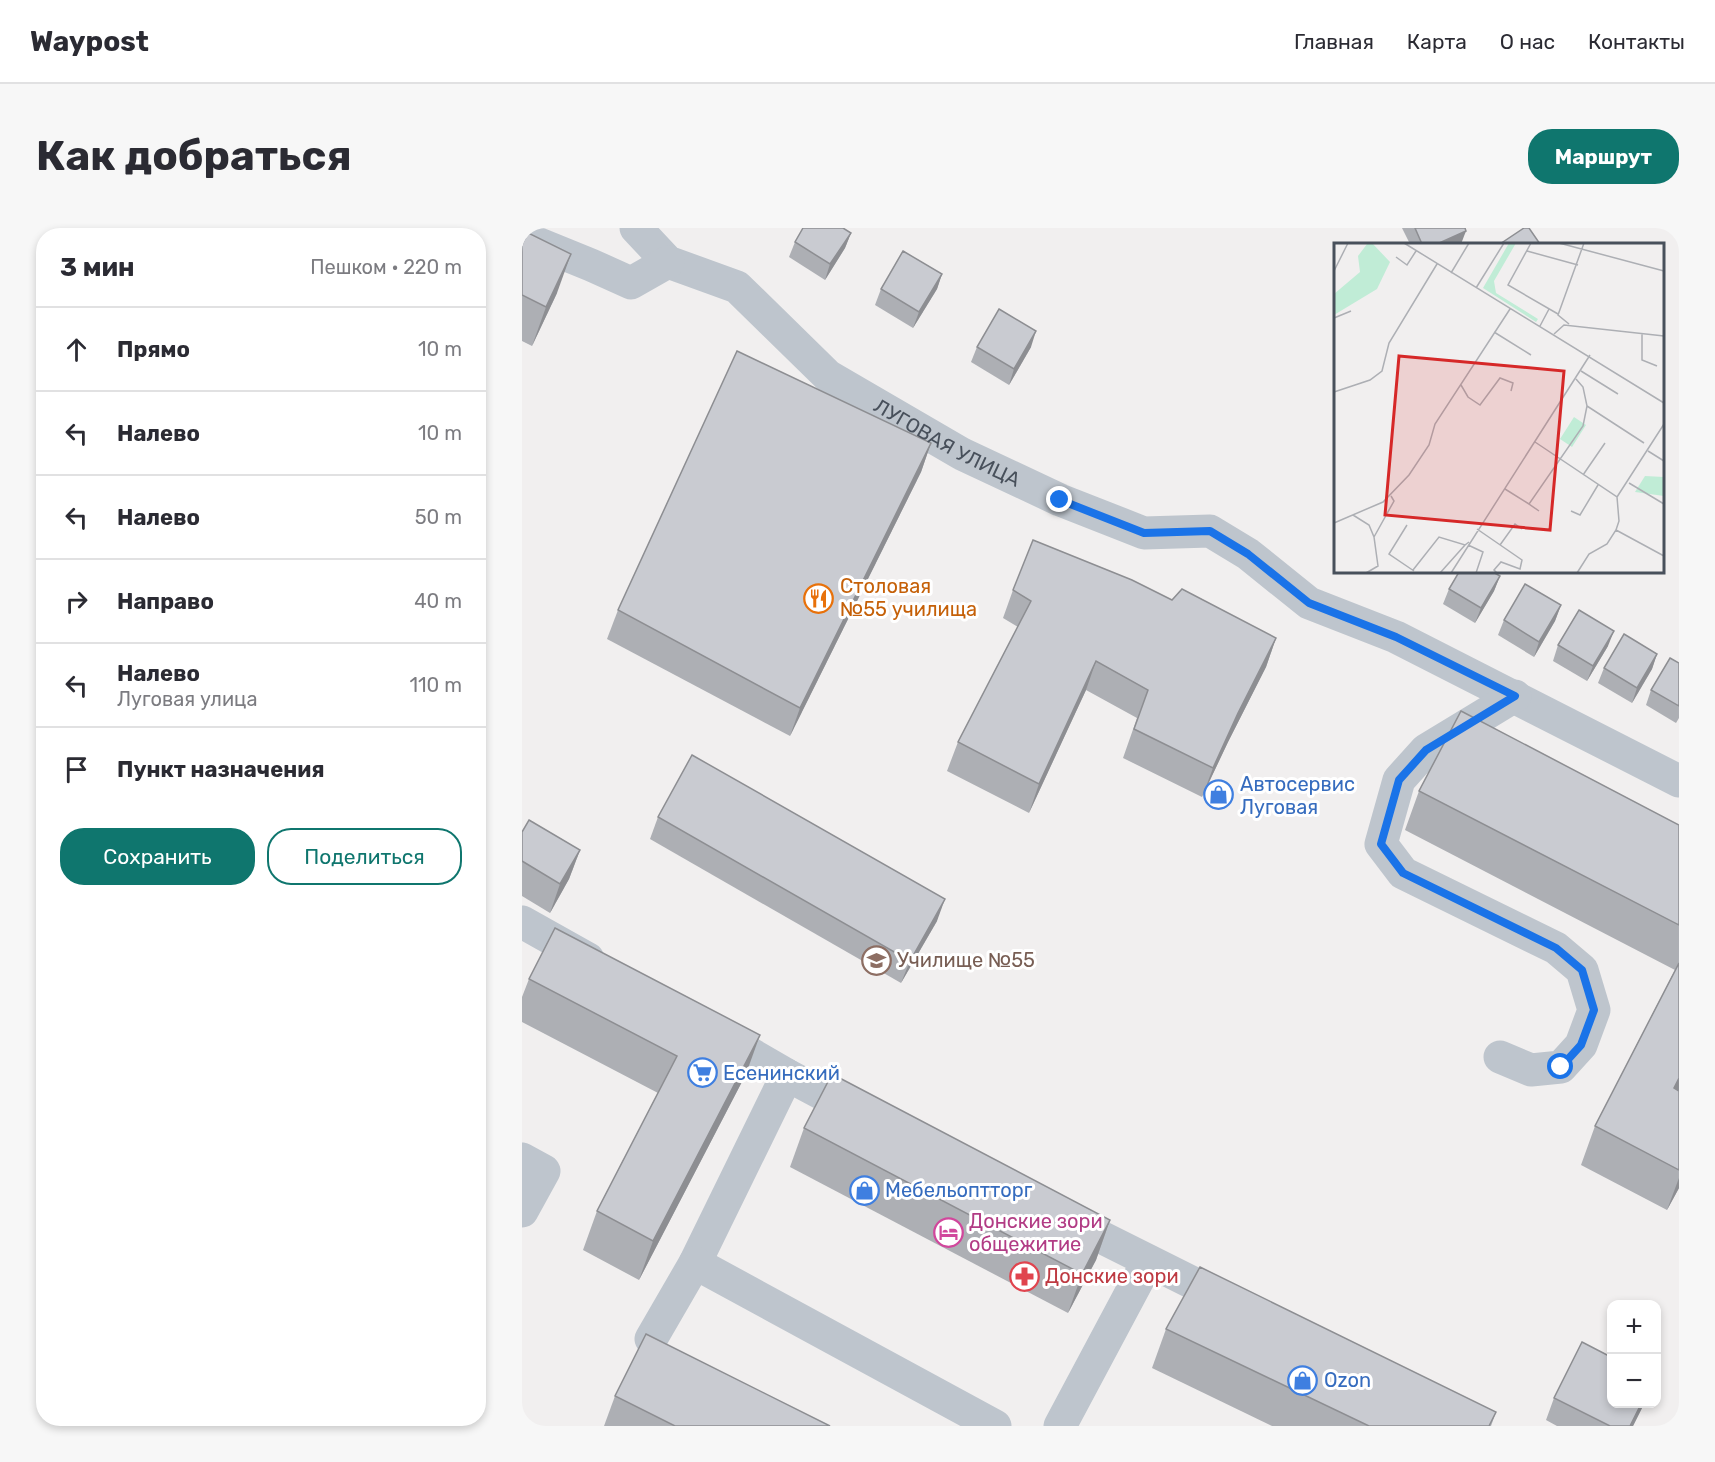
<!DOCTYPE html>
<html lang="ru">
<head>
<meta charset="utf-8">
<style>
  :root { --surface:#fff; --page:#f7f7f7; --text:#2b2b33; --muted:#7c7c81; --line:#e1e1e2; --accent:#0f766e }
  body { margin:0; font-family:Rubik,sans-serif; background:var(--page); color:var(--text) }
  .controls { position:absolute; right:18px; bottom:18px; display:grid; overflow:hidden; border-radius:12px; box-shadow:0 3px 9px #0003 }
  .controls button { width:54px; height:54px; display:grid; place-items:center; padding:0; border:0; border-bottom:2px solid var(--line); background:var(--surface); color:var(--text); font:30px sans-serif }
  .stop { position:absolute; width:18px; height:18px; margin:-14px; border:4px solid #1a73e8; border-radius:50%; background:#fff }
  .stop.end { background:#1a73e8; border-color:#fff; box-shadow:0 2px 6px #0008 }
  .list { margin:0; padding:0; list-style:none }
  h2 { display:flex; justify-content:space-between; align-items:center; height:78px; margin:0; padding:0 24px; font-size:26px }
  h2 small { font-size:20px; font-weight:400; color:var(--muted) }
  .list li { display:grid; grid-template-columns:39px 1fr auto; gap:18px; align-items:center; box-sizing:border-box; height:84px; padding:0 24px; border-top:2px solid var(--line) }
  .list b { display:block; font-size:22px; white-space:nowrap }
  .list p { margin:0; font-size:20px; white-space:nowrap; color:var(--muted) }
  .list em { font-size:20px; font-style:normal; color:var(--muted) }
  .actions { display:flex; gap:12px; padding:18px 24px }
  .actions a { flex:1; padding:14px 0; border:2px solid var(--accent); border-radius:24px; text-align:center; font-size:21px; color:var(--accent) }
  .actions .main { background:var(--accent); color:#fff }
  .icon { flex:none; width:33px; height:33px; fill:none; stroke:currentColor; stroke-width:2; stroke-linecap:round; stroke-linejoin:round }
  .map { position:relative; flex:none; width:1157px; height:1198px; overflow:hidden; border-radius:24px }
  header { display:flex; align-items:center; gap:36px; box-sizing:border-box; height:84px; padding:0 30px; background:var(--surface); border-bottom:2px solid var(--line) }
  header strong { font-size:28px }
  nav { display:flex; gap:33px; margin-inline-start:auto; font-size:21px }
  .intro { display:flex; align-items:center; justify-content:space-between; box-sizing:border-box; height:144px; padding:0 36px }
  h1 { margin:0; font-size:42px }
  .button { padding:15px 27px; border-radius:24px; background:var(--accent); color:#fff; font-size:21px; font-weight:700 }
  main { display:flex; gap:36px; padding:0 36px }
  aside { flex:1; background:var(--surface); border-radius:24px; box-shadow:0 3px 9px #0003 }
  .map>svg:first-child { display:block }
</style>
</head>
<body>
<header>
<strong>Waypost</strong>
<nav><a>Главная</a><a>Карта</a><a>О нас</a><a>Контакты</a></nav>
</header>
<div class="intro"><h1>Как добраться</h1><a class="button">Маршрут</a></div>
<main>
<aside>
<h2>3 мин<small>Пешком · 220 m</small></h2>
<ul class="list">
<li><svg class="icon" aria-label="ahead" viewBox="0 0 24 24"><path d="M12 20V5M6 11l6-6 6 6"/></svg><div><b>Прямо</b></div><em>10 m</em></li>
<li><svg class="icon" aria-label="left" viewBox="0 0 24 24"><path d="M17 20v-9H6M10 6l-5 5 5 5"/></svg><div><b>Налево</b></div><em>10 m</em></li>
<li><svg class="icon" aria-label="left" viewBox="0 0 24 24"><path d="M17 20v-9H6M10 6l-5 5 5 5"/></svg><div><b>Налево</b></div><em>50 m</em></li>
<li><svg class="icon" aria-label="right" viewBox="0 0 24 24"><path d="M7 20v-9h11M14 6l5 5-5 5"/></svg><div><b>Направо</b></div><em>40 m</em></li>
<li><svg class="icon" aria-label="left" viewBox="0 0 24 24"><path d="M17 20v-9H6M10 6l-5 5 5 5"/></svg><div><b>Налево</b><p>Луговая улица</p></div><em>110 m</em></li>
<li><svg class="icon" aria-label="arrive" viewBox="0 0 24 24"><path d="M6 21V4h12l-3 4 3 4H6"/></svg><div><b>Пункт назначения</b></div></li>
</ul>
<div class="actions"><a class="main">Сохранить</a><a>Поделиться</a></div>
</aside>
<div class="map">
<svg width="1157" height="1198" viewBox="0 0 1157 1198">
  <rect width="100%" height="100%" fill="#f1efef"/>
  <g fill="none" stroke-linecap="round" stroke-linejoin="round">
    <!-- minor -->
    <g stroke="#bec5cd" stroke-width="33">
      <path id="s1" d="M114,0L146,34L215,59L306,148L440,226L538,272L622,305L688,303L726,326L787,375L874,409L1157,553"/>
      <polyline points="0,9 69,37 109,55 146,34"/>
      <polyline points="0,694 66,731"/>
      <polyline points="191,804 265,847 340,887"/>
      <polyline points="978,829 1009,842 1039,839 1059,817 1072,782 1060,742 1034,720 881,645 859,616 877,552 904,522 993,468"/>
      <polyline points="0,931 22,943 0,983"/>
      <polyline points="541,990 709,1074"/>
      <polyline points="173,1035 265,847"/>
      <polyline points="129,1111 173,1035 473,1198"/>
      <polyline points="538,1198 626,1033"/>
    </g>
  </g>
  <!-- wall -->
  <g fill="#adafb4">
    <polygon points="880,0 943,0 939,16 888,16"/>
    <polygon points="0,2 35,65 10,118 0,113"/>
    <polygon points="329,5 323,20 303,52 267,29 273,14"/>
    <polygon points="420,46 415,61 391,100 353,77 359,61"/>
    <polygon points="455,119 509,119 487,157 449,134"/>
    <polygon points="409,215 399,244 268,508 85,411 96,382"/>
    <polygon points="978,348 972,363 953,395 921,376 927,361"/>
    <polygon points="491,362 650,372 754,410 744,439 706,514 680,569 601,530 615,490 564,462 507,585 425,543 436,514 496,399 481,390"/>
    <polygon points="1039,377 1033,393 1012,429 976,407 982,392"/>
    <polygon points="1036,417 1086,418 1065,453 1031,433"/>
    <polygon points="1135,426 1130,441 1110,475 1076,455 1082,440"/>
    <polygon points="1157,435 1157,490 1154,495 1124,477 1129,462"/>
    <polygon points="897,563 1157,597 1157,960 1145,982 1059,937 1073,898 1153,742 883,602"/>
    <polygon points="136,589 415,693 379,755 128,611"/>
    <polygon points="0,604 58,622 47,651 28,685 0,668"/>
    <polygon points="7,751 224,846 117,1052 61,1022 75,983 136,865 0,794 0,769"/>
    <polygon points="282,900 588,992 574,1032 546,1085 268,939"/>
    <polygon points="644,1101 974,1184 969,1198 750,1198 630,1140"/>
    <polygon points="93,1168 308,1198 82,1198"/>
    <polygon points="1032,1170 1089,1176 1122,1176 1111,1198 1035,1198 1024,1192"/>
  </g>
  <!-- shaded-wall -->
  <g fill="#8d8e92">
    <polygon points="944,3 939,16 915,16"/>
    <polygon points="329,5 323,20 303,52 308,36"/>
    <polygon points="49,26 35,65 10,118 24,79"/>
    <polygon points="420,46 415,61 391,100 397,84"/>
    <polygon points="514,103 509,119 487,157 492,141"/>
    <polygon points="409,215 399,244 268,508 278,480"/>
    <polygon points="978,348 972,363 953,395 959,380"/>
    <polygon points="1039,377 1033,393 1012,429 1017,414"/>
    <polygon points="1092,403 1086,418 1065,453 1071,438"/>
    <polygon points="754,410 744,439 706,514 680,569 691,540 716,485"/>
    <polygon points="1135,426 1130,441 1110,475 1115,460"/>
    <polygon points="574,433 564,462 507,585 517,556"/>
    <polygon points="58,622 47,651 28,685 38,656"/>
    <polygon points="423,671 415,693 379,755 388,733"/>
    <polygon points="238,807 224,846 117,1052 131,1013"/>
    <polygon points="1157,850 1157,862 1138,899 1152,860"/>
    <polygon points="1157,950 1157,960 1145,982"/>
    <polygon points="588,992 574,1032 546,1085 560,1046"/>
    <polygon points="1119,1176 1122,1176 1111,1198 1108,1198"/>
  </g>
  <!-- building -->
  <g fill="#c9cbd1" stroke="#8d8e92" stroke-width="1.5">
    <polygon points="281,0 321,0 329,5 308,36 273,14"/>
    <polygon points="893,0 943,0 944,3 915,16 900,16"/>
    <polygon points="1002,0 1007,0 1018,16 978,16"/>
    <polygon points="0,2 49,26 24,79 0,67"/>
    <polygon points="381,23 420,46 397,84 359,61"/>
    <polygon points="477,81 514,103 492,141 455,119"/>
    <polygon points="215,123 409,215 278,480 96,382"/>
    <polygon points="511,312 610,352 650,372 660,361 754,410 716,485 691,540 612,501 626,462 574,433 517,556 436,514 509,373 491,362"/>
    <polygon points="937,344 971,344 978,348 959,380 927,361"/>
    <polygon points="1003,356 1039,377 1017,414 982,392"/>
    <polygon points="1057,382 1092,403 1071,438 1036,417"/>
    <polygon points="1102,406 1135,426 1115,460 1082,440"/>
    <polygon points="1148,430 1157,435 1157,478 1129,462"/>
    <polygon points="939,483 1157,597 1157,697 897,563"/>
    <polygon points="170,527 423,671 388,733 136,589"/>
    <polygon points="7,592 58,622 38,656 0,633 0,604"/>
    <polygon points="33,700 238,807 131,1013 75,983 155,828 7,751"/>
    <polygon points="1157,735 1157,850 1152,860 1157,863 1157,942 1073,898"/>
    <polygon points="310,846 588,992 560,1046 282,900"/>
    <polygon points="678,1039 974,1184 967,1198 847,1198 644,1101"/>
    <polygon points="124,1106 308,1198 153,1198 93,1168"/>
    <polygon points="1060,1114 1089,1129 1089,1176 1119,1176 1108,1198 1088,1198 1032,1170"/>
  </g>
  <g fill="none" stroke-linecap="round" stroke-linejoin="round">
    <!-- route -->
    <polyline stroke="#1a73e8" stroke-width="8" points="538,272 622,305 688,303 726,326 787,375 874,409 993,468 904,522 877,552 859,616 881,645 1034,720 1060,742 1072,782 1059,817 1039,839"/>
  </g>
  <!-- icons -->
  <defs>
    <symbol id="restaurant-ring" viewBox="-11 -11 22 22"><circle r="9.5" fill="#fff" stroke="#e8710a" stroke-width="1.5"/><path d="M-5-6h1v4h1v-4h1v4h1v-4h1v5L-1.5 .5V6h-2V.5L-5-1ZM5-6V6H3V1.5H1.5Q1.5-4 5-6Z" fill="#e8710a"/></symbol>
    <symbol id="shop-ring" viewBox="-11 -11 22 22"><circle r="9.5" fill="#fff" stroke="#3f7fe0" stroke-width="1.5"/><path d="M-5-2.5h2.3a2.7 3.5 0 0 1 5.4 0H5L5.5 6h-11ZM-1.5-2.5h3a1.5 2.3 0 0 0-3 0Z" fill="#3f7fe0"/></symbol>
    <symbol id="school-ring" viewBox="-11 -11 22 22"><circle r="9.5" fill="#fff" stroke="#8d6e63" stroke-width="1.5"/><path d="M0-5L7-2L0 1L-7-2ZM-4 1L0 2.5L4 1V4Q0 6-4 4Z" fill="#8d6e63"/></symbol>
    <symbol id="supermarket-ring" viewBox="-11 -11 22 22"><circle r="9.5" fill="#fff" stroke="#3f7fe0" stroke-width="1.5"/><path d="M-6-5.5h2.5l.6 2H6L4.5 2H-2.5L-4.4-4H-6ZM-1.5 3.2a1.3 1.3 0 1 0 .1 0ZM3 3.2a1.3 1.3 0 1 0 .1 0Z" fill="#3f7fe0"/></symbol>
    <symbol id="hotel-ring" viewBox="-11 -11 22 22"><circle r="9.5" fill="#fff" stroke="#d1479c" stroke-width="1.5"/><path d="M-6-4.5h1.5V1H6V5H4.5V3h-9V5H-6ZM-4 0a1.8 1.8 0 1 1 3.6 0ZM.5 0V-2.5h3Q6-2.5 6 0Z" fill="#d1479c"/></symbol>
    <symbol id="pharmacy-ring" viewBox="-11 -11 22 22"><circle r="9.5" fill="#fff" stroke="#e0444e" stroke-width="1.5"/><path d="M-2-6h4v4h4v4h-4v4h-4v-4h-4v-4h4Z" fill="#e0444e"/></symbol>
  </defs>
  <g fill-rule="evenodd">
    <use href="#restaurant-ring" x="280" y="354" width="33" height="33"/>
    <use href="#shop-ring" x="680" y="550" width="33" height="33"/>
    <use href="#school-ring" x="338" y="716" width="33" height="33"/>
    <use href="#supermarket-ring" x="164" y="828" width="33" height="33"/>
    <use href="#shop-ring" x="326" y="946" width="33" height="33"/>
    <use href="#hotel-ring" x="410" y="988" width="33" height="33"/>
    <use href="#pharmacy-ring" x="486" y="1032" width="33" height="33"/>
    <use href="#shop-ring" x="764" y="1136" width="33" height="33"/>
  </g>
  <g text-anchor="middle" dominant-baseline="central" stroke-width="6" stroke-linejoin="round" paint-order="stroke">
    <!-- street labels -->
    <g font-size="20" fill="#48505b" stroke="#fff">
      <text stroke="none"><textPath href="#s1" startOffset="384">ЛУГОВАЯ УЛИЦА</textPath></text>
    </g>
    <!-- food labels -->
    <g font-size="20" fill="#c56008" stroke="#fff" text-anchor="start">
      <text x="318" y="358">Столовая<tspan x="318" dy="23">№55 училища</tspan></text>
    </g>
    <!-- shop labels -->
    <g font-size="20" fill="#366cbe" stroke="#fff" text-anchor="start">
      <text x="718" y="556">Автосервис<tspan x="718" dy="23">Луговая</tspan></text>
      <text x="201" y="845">Есенинский</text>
      <text x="363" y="962">Мебельоптторг</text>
      <text x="802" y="1152">Ozon</text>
    </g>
    <!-- education labels -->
    <g font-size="20" fill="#785e54" stroke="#fff" text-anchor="start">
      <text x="375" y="732">Училище №55</text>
    </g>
    <!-- hotel labels -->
    <g font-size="20" fill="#b23c85" stroke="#fff" text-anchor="start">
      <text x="447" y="993">Донские зори<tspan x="447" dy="23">общежитие</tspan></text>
    </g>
    <!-- health labels -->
    <g font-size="20" fill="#be3a42" stroke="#fff" text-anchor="start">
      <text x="523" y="1048">Донские зори</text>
    </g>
  </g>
  <!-- overview -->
  <g transform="translate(812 15)">
    <rect width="330" height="330" fill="#f1efef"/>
    <path d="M38,0L56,19L43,46L0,72V51L26,29L24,13L33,1ZM175,0H182L160,38L162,50L204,76L202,79L149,45ZM240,174L252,182L238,204L226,196ZM311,233L330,234V253L301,249Z" fill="#c0ecd6"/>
    <path fill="none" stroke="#adafb4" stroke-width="1.5" d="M70,0L330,160M197,0L174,42L224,71M225,0L330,28M193,8L244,22M62,14L73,22L82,8M0,28L14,0M117,30L135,0M142,45L170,0M0,75L17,68M235,81L224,72L250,0M206,83L215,66M160,89L197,112M308,90V117L323,123M220,91L230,82L330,93M247,128L284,151M127,142L134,154L146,162L166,135L179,140L177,148M0,149L36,137L48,128L55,100L103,21M253,163L310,200M201,199L283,254L285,278L282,287L273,301L255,311L243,330M314,208L330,218M249,232L271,200M295,240L330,261M171,246L195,261M283,254L330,181M205,268L195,261L249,183L253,163L249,144L242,136M237,268L246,272L264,242M19,272L35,282L40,294L44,323L32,330M0,280L49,259L75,232L95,202L101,181L176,66M73,282L55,311L80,328M143,286L188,317L186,326L167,319L160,327L163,330M282,287L330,313M40,294L60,258L57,253M134,302L149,309L142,330M166,302L181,281L188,286M79,327L105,294L131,302L135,299M106,330L131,302M117,330L256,112"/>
    <path fill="#d62828" fill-opacity="0.15" stroke="#d62828" stroke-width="3" d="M65,113L230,128L216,287L51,272Z"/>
    <rect width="330" height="330" fill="none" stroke="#48505b" stroke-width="3"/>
  </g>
</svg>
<div class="controls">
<button>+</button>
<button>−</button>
</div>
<div class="stop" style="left:1039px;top:839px"></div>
<div class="stop end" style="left:538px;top:272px"></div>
</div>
</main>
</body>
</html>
